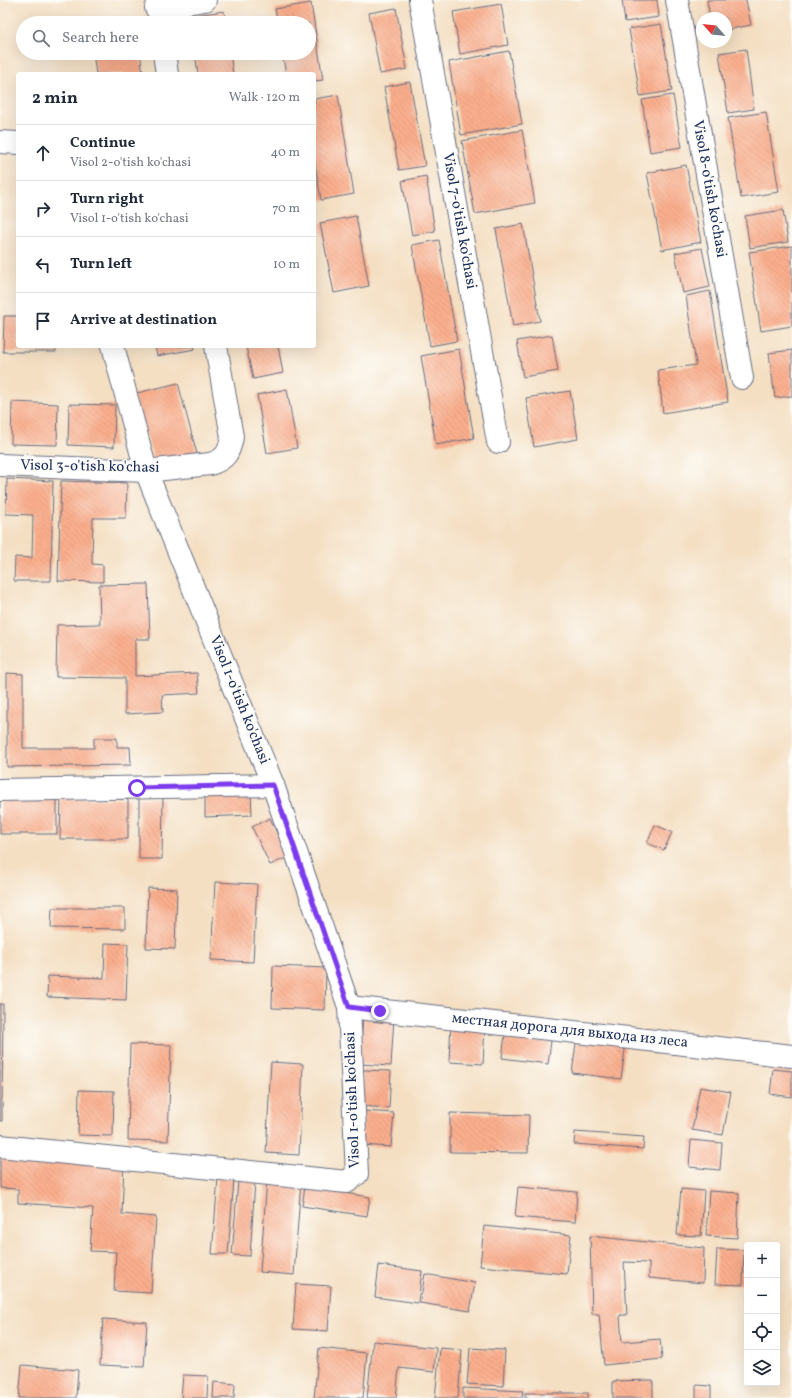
<!DOCTYPE html>
<html lang="en">
<head>
<meta charset="utf-8">
<style>
  :root { --surface:#fff; --page:#f6f6f7; --text:#1f2937; --muted:#747a83; --line:#e0e1e3 }
  body { margin:0; font-family:Vollkorn,serif; background:var(--page); color:var(--text) }
  .controls { position:absolute; right:12px; bottom:12px; display:grid; overflow:hidden; border-radius:4px; box-shadow:0 4px 16px #0002 }
  .controls button { width:36px; height:36px; display:grid; place-items:center; padding:0; border:0; border-bottom:1px solid var(--line); background:var(--surface); color:var(--text); font:20px sans-serif }
  .compass { position:absolute; left:696px; top:12px; width:36px; height:36px; border-radius:50%; background:var(--surface); box-shadow:0 4px 16px #0002; rotate:297deg }
  .stop { position:absolute; width:12px; height:12px; margin:-9px; border:3px solid #7c3aed; border-radius:50%; background:#fff }
  .stop.end { background:#7c3aed; border-color:#fff; box-shadow:0 1px 4px #0008 }
  .list { margin:0; padding:0; list-style:none }
  h2 { display:flex; justify-content:space-between; align-items:center; height:52px; margin:0; padding:0 16px; font-size:17px }
  h2 small { font-size:13px; font-weight:400; color:var(--muted) }
  .list li { display:grid; grid-template-columns:26px 1fr auto; gap:12px; align-items:center; box-sizing:border-box; height:56px; padding:0 16px; border-top:1px solid var(--line) }
  .list b { display:block; font-size:15px; white-space:nowrap }
  .list p { margin:0; font-size:13px; white-space:nowrap; color:var(--muted) }
  .list em { font-size:13px; font-style:normal; color:var(--muted) }
  .icon { flex:none; width:22px; height:22px; fill:none; stroke:currentColor; stroke-width:2; stroke-linecap:round; stroke-linejoin:round }
  .map { position:relative; flex:none; width:792px; height:1398px; overflow:hidden }
  .search { position:absolute; background:var(--surface); box-shadow:0 4px 16px #0002; left:16px; top:16px; width:300px; height:44px; display:flex; align-items:center; gap:10px; box-sizing:border-box; padding:0 14px; border-radius:22px; color:var(--muted); font-size:15px }
  .panel { position:absolute; background:var(--surface); box-shadow:0 4px 16px #0002; left:16px; top:72px; width:300px; height:276px; border-radius:4px }
  .map>svg:first-child { display:block }
</style>
</head>
<body>
<div class="map">
<svg width="792" height="1398" viewBox="0 0 792 1398">
  <defs>
    <pattern id="building-back-hatch" width="6" height="6" patternUnits="userSpaceOnUse"><rect width="6" height="6" fill="#faae8c"/><path d="M-1 5l2 2M0 0l6 6M5-1l2 2" fill="none" stroke="#d6967b"/></pattern>
  </defs>
  <rect width="100%" height="100%" fill="#fdfcf7"/>
  <filter id="ink" filterUnits="userSpaceOnUse"><feTurbulence type="fractalNoise" baseFrequency=".025" numOctaves="2"/><feDisplacementMap in="SourceGraphic" scale="8" xChannelSelector="R" yChannelSelector="G"/><feConvolveMatrix kernelMatrix="1 2 1 2 8 2 1 2 1" color-interpolation-filters="sRGB"/></filter>
  <filter id="wash" filterUnits="userSpaceOnUse"><feTurbulence type="fractalNoise" baseFrequency=".012" numOctaves="4" result="noise"/><feDisplacementMap in="SourceGraphic" scale="16" xChannelSelector="R" yChannelSelector="G"/><feGaussianBlur stdDeviation="0.9" result="paint"/><feColorMatrix in="noise" values="0 0 0 0 0 0 0 0 0 0 0 0 0 0 0 0 0 1.4 0 .05"/><feComposite in="paint" operator="in"/></filter>
  <g filter="url(#wash)">
    <rect width="100%" height="100%" fill="#f4dfc3"/>
    <g id="blocks">
      <!-- building -->
      <g fill="url(#building-back-hatch)">
        <polygon points="622,0 657,0 659,17 625,22"/>
        <polygon points="707,0 746,0 751,25 726,30 726,18 710,18"/>
        <polygon points="311,3 323,80 314,81 314,74 286,74 282,53 309,53 309,23 278,23 275,9"/>
        <polygon points="501,4 508,45 460,54 453,12"/>
        <polygon points="396,8 407,69 380,74 369,13"/>
        <polygon points="224,11 226,23 190,23 189,16"/>
        <polygon points="661,24 672,91 640,96 629,29"/>
        <polygon points="746,49 754,109 728,113 719,53"/>
        <polygon points="509,51 522,124 461,135 449,62"/>
        <polygon points="93,53 140,53 143,74 96,74"/>
        <polygon points="195,53 230,53 233,74 198,74"/>
        <polygon points="410,82 425,166 399,170 384,87"/>
        <polygon points="338,95 354,194 321,200 314,158 314,99"/>
        <polygon points="673,95 682,147 650,152 642,100"/>
        <polygon points="766,112 779,192 741,198 728,118"/>
        <polygon points="522,130 535,203 475,214 462,141"/>
        <polygon points="686,165 701,242 662,250 647,173"/>
        <polygon points="426,176 435,231 412,235 402,181"/>
        <polygon points="783,210 788,242 750,248 745,216"/>
        <polygon points="356,216 369,286 334,293 320,223"/>
        <polygon points="523,224 540,321 513,326 496,229"/>
        <polygon points="439,240 457,341 430,346 412,245"/>
        <polygon points="792,246 792,326 761,331 749,252"/>
        <polygon points="702,248 710,287 683,293 675,253"/>
        <polygon points="710,291 728,402 663,413 658,370 696,365 686,296"/>
        <polygon points="4,316 18,316 18,346 56,346 56,352 3,352"/>
        <polygon points="552,335 558,371 523,377 517,341"/>
        <polygon points="155,346 194,346 195,349 157,356"/>
        <polygon points="246,346 278,346 283,373 253,379"/>
        <polygon points="459,349 474,438 436,445 421,356"/>
        <polygon points="792,350 792,396 775,398 769,353"/>
        <polygon points="178,383 197,454 154,460 133,394"/>
        <polygon points="287,389 297,448 267,453 257,395"/>
        <polygon points="570,391 578,439 534,447 526,398"/>
        <polygon points="12,402 58,404 57,445 11,444"/>
        <polygon points="69,404 115,405 114,447 68,445"/>
        <polygon points="7,479 53,481 51,581 14,581 15,557 32,558 33,515 6,514"/>
        <polygon points="61,481 127,483 126,518 93,518 92,564 103,565 103,582 58,581"/>
        <polygon points="148,584 150,639 135,639 135,676 197,673 199,693 162,695 163,712 125,714 125,678 56,677 57,625 100,624 99,585"/>
        <polygon points="7,673 23,674 23,748 94,748 94,738 117,738 117,747 130,747 131,765 7,767"/>
        <polygon points="251,793 252,815 205,817 205,795"/>
        <polygon points="139,798 163,798 162,859 139,859"/>
        <rect x="0" y="799" width="57" height="35"/>
        <polygon points="61,799 128,799 128,839 60,839"/>
        <polygon points="270,818 288,857 270,865 252,827"/>
        <polygon points="655,825 672,832 664,850 647,843"/>
        <polygon points="215,882 257,884 253,962 211,960"/>
        <polygon points="148,888 177,889 175,949 146,948"/>
        <polygon points="52,908 125,908 125,929 51,928"/>
        <polygon points="105,943 128,944 126,1000 47,997 48,976 104,978"/>
        <polygon points="273,966 326,968 325,1010 272,1008"/>
        <polygon points="0,1004 3,1004 2,1121 0,1121"/>
        <polygon points="363,1015 394,1017 391,1066 360,1064"/>
        <polygon points="451,1023 485,1026 483,1064 449,1062"/>
        <polygon points="506,1027 552,1033 548,1064 502,1058"/>
        <polygon points="577,1036 626,1042 621,1079 572,1073"/>
        <polygon points="130,1044 171,1045 168,1141 128,1140"/>
        <polygon points="271,1062 303,1064 299,1155 266,1153"/>
        <polygon points="773,1069 792,1071 792,1097 770,1094"/>
        <polygon points="363,1070 391,1071 389,1108 361,1106"/>
        <polygon points="700,1087 731,1092 723,1135 692,1130"/>
        <polygon points="79,1090 114,1091 113,1136 78,1135"/>
        <polygon points="363,1111 394,1113 391,1147 361,1145"/>
        <polygon points="450,1113 529,1115 528,1153 450,1152"/>
        <polygon points="575,1132 644,1137 643,1149 574,1144"/>
        <polygon points="691,1140 722,1143 720,1170 689,1167"/>
        <polygon points="0,1154 124,1163 122,1214 156,1217 151,1293 114,1291 116,1252 90,1251 93,1208 18,1203 18,1189 0,1188"/>
        <polygon points="218,1178 234,1179 228,1254 212,1254"/>
        <polygon points="267,1179 301,1181 294,1275 260,1272"/>
        <polygon points="238,1180 255,1181 250,1256 232,1255"/>
        <polygon points="305,1187 370,1197 367,1216 302,1206"/>
        <polygon points="518,1187 577,1192 575,1222 515,1217"/>
        <polygon points="681,1189 704,1191 701,1236 677,1235"/>
        <polygon points="709,1191 739,1193 737,1238 706,1236"/>
        <polygon points="484,1226 571,1235 567,1274 480,1266"/>
        <polygon points="590,1236 704,1248 703,1283 649,1278 649,1263 624,1262 627,1315 620,1315 622,1342 660,1339 662,1359 604,1365 599,1314 592,1314"/>
        <polygon points="717,1249 744,1250 743,1285 715,1284"/>
        <polygon points="379,1265 422,1271 418,1303 375,1297"/>
        <polygon points="425,1274 475,1283 470,1311 420,1303"/>
        <polygon points="296,1284 331,1286 328,1331 293,1329"/>
        <polygon points="103,1319 147,1322 144,1367 100,1365"/>
        <polygon points="373,1341 436,1348 434,1372 399,1368 396,1398 367,1398"/>
        <polygon points="319,1348 367,1353 363,1398 314,1398"/>
        <polygon points="440,1348 462,1350 458,1398 435,1398"/>
        <polygon points="470,1348 505,1350 503,1386 467,1384"/>
        <polygon points="22,1365 78,1370 76,1398 19,1398"/>
        <polygon points="183,1375 208,1376 207,1398 181,1398"/>
        <polygon points="653,1380 653,1398 613,1398 613,1381"/>
        <polygon points="214,1382 235,1384 234,1398 213,1398"/>
        <polygon points="696,1385 711,1386 711,1398 696,1398"/>
        <polygon points="463,1388 523,1391 522,1398 463,1398"/>
        <rect x="525" y="1393" width="63" height="5"/>
      </g>
    </g>
  </g>
  <g filter="url(#ink)">
    <use href="#blocks" fill-opacity="0" stroke="#676d81" stroke-width="1"/>
    <g fill="none" stroke-linecap="round" stroke-linejoin="round">
      <defs>
        <g id="minor">
          <polyline points="420,0 498,442"/>
          <polyline points="677,0 742,378"/>
          <polyline points="156,8 205,0"/>
          <polyline points="164,53 167,74"/>
          <polyline points="0,142 18,143"/>
          <path d="M0,465L146,471L210,464C226,459 229,453 232,437L216,346"/>
          <polyline points="0,790 273,785"/>
          <polyline points="349,1007 792,1056"/>
          <polyline points="0,1146 347,1182 357,1174 349,1007 273,785 146,471 113,346"/>
        </g>
      </defs>
      <!-- minor casing -->
      <use href="#minor" stroke="#676d81" stroke-width="24"/>
      <!-- minor -->
      <use href="#minor" stroke="#fff" stroke-width="22"/>
    </g>
  </g>
  <g fill="none" stroke-linecap="round" stroke-linejoin="round" filter="url(#ink)">
    <!-- route -->
    <polyline stroke="#7c3aed" stroke-width="5" points="137,788 273,785 349,1007 380,1011"/>
  </g>
  <g text-anchor="middle" dominant-baseline="central" stroke-width="3" stroke-linejoin="round" paint-order="stroke">
    <!-- street labels -->
    <g font-size="15" fill="#1b2f5e" stroke="#fdfcf7">
      <text transform="translate(709 189) rotate(80)">Visol 8-o'tish ko'chasi</text>
      <text transform="translate(459 221) rotate(80)">Visol 7-o'tish ko'chasi</text>
      <text transform="translate(90 467) rotate(1)">Visol 3-o'tish ko'chasi</text>
      <text transform="translate(239 700) rotate(68)">Visol 1-o'tish ko'chasi</text>
      <text transform="translate(570 1031) rotate(6)">местная дорога для выхода из леса</text>
      <text transform="translate(353 1100) rotate(-92)">Visol 1-o'tish ko'chasi</text>
    </g>
  </g>
</svg>
<div class="controls">
<button>+</button>
<button>−</button>
<button><svg class="icon" aria-label="locate" viewBox="0 0 24 24"><circle cx="12" cy="12" r="6"/><path d="M12 2v4M12 18v4M2 12h4M18 12h4"/></svg></button>
<button><svg class="icon" aria-label="layers" viewBox="0 0 24 24"><path d="M12 4l9 5-9 5-9-5zM3 14l9 5 9-5"/></svg></button>
</div>
<svg class="compass" viewBox="-18 -18 36 36"><path d="M0-13l5 13h-10z" fill="#e53935"/><path d="M0 13l5-13h-10z" fill="#747a83"/></svg>
<div class="stop" style="left:137px;top:788px"></div>
<div class="stop end" style="left:380px;top:1011px"></div>
<div class="search"><svg class="icon" aria-label="search" viewBox="0 0 24 24"><circle cx="10" cy="10" r="6"/><path d="M15 15l6 6"/></svg>Search here</div>
<section class="panel">
<h2>2 min<small>Walk · 120 m</small></h2>
<ul class="list">
<li><svg class="icon" aria-label="ahead" viewBox="0 0 24 24"><path d="M12 20V5M6 11l6-6 6 6"/></svg><div><b>Continue</b><p>Visol 2-o'tish ko'chasi</p></div><em>40 m</em></li>
<li><svg class="icon" aria-label="right" viewBox="0 0 24 24"><path d="M7 20v-9h11M14 6l5 5-5 5"/></svg><div><b>Turn right</b><p>Visol 1-o'tish ko'chasi</p></div><em>70 m</em></li>
<li><svg class="icon" aria-label="left" viewBox="0 0 24 24"><path d="M17 20v-9H6M10 6l-5 5 5 5"/></svg><div><b>Turn left</b></div><em>10 m</em></li>
<li><svg class="icon" aria-label="arrive" viewBox="0 0 24 24"><path d="M6 21V4h12l-3 4 3 4H6"/></svg><div><b>Arrive at destination</b></div></li>
</ul>
</section>
</div>
</body>
</html>
